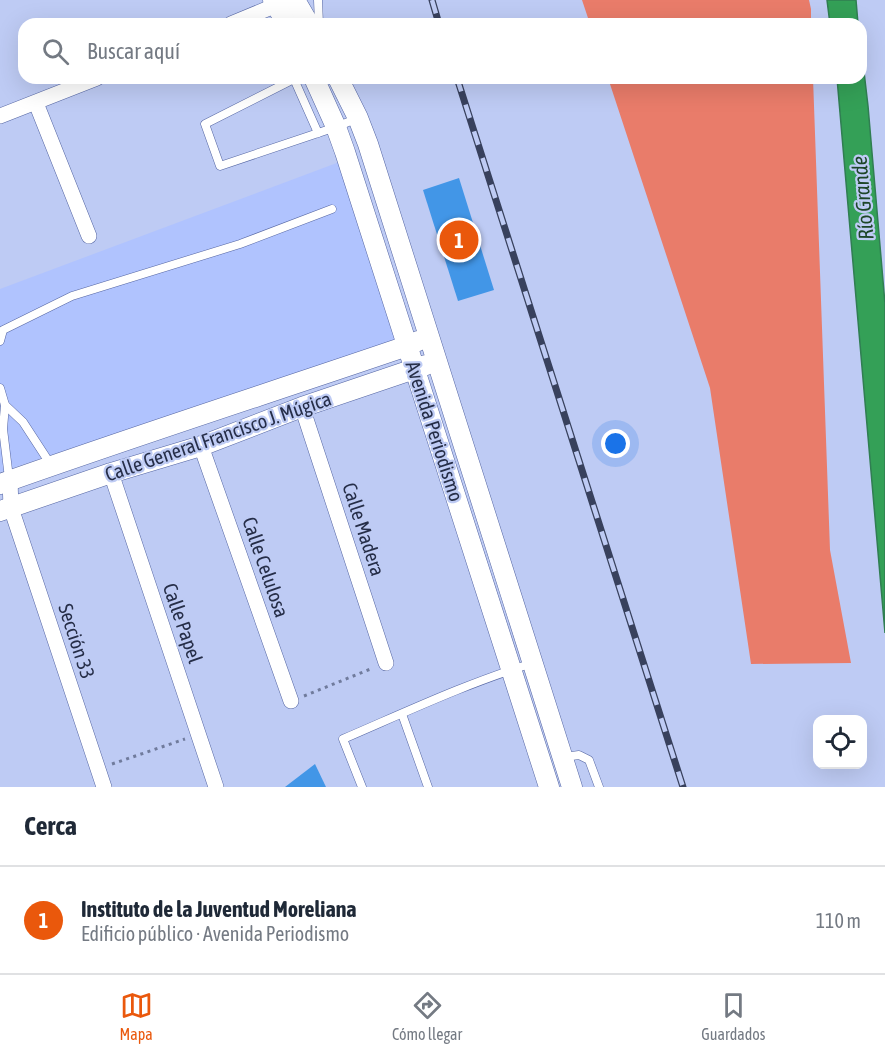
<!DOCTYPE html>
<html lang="es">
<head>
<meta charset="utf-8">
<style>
  :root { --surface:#fff; --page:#f2f2f3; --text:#1f2937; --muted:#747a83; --line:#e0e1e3; --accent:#ea580c }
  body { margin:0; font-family:"Asap Condensed",sans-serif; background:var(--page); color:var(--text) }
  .controls { position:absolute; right:18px; bottom:18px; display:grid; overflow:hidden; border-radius:12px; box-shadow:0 6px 24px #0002 }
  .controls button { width:54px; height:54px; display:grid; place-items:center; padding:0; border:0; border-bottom:2px solid var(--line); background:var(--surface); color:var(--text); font:30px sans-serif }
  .you { position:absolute; left:616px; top:444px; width:21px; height:21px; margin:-15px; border:4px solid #fff; border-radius:50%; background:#1a73e8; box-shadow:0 0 0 9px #1a73e833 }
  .badge { display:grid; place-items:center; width:39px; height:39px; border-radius:50%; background:var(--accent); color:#fff; font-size:20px; font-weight:700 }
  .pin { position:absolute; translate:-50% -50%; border:3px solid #fff; box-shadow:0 2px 6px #0006 }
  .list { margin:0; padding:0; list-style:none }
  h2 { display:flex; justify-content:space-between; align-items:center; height:78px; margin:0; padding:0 24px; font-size:26px }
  h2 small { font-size:20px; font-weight:400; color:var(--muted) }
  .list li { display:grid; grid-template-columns:39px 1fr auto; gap:18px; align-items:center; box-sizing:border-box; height:108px; padding:0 24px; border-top:2px solid var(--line) }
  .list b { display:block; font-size:22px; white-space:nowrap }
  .list p { margin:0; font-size:20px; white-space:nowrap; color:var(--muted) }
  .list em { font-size:20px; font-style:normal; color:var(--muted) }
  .icon { flex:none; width:33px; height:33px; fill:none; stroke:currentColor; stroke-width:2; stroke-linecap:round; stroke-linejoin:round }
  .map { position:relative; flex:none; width:885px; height:787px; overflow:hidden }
  .search { position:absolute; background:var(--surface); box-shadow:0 6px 24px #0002; left:18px; right:18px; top:18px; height:66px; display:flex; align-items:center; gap:15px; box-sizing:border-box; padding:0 21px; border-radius:18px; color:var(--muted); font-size:22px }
  .sheet { height:186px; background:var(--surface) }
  nav { display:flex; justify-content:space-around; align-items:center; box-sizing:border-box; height:84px; border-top:2px solid var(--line); background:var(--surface); font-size:16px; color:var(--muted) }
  nav a { display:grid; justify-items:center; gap:3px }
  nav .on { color:var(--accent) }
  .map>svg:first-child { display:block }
</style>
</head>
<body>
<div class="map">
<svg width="885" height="787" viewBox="0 0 885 787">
  <rect width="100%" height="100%" fill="#becbf4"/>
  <!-- built -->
  <polygon fill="#b0c3fe" points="342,161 400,339 0,472 0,289"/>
  <!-- green -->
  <g fill="#e97c6a">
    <polygon points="582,0 809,0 811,9 811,24 590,24"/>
    <polygon points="608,78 813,78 830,550 851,663 751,664 710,388"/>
  </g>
  <!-- water -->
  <g fill="#34a057" stroke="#307e52" stroke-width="1.5">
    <polygon points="827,0 856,0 858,24 830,24"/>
    <polygon points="861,46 868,106 885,304 885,633 837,78 861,78"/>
  </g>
  <!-- building -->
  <g fill="#4296e7">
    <polygon points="459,178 494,290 458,301 423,190"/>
    <polygon points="315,764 326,787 285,787"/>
  </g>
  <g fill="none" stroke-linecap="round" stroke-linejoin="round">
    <defs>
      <g id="service">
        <polyline points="318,0 319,24"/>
        <polyline points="296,78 205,124 220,166 336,127 358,118"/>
        <polyline points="294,79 318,133"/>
        <polyline points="0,341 3,330 72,296 240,244 332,209"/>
        <polyline points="0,388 5,405 3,429 9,478"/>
        <polyline points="5,405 23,422 51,465"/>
        <polyline points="402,714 428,787"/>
        <polyline points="564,757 579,755 589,760 599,787"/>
        <path d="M362,787L343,739C406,712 467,683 533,663"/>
      </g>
      <g id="minor">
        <polyline points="231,24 286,1"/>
        <polyline points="36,103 89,236"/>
        <polyline points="0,116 97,78"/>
        <polyline points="302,407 386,663"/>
        <polyline points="201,446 291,701"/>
        <polyline points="111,473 216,787"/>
        <polyline points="10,480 11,508 104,787"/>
      </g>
      <g id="tertiary">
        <polyline points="273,0 287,24"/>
        <polyline points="295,0 309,24"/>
        <polyline points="314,78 336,127 345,152 549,787"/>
        <polyline points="338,78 358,118 368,144 572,787"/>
        <path d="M0,484C135,436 272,392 407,346L418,341"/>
        <polyline points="0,511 111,473 201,446 302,407 426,365"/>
      </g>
    </defs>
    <!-- service casing -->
    <use href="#service" stroke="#5566a3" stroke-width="9"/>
    <!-- minor casing -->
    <use href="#minor" stroke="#5566a3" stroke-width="16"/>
    <!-- tertiary casing -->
    <use href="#tertiary" stroke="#5566a3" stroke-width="21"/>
    <!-- path -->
    <g stroke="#707b9c" stroke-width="3" stroke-dasharray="3 4.5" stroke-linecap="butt">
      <polyline points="304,696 373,668"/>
      <polyline points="112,764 185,739"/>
    </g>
    <!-- service -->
    <use href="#service" stroke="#fff" stroke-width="8"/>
    <!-- minor -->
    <use href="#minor" stroke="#fff" stroke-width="15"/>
    <!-- tertiary -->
    <use href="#tertiary" stroke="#fff" stroke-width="20"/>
    <defs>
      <g id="rail">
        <polyline points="432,0 439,24"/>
        <polyline points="457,78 683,787"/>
      </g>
    </defs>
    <!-- rail casing -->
    <use href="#rail" stroke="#38415d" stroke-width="7"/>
    <!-- rail -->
    <use href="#rail" stroke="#becbf4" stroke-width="4.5" stroke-dasharray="14" stroke-linecap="butt"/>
  </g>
  <g text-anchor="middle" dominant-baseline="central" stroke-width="4.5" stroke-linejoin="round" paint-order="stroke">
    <!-- street labels -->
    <g font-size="20" fill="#262e48" stroke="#becbf4">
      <text transform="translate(435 431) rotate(72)">Avenida Periodismo</text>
      <text transform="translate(218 436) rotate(-19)">Calle General Francisco J. Múgica</text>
      <text transform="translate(364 529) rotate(72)">Calle Madera</text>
      <text transform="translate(266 567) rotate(71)">Calle Celulosa</text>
      <text transform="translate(183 623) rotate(71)">Calle Papel</text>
      <text transform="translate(77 641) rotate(72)">Sección 33</text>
    </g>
    <!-- water labels -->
    <g font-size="21" font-style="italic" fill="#1d4628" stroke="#becbf4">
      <text transform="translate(862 198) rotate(-95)">Río Grande</text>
    </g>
  </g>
</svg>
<div class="controls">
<button><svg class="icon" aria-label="locate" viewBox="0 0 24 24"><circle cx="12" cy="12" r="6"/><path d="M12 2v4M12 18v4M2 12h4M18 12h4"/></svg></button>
</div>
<div class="you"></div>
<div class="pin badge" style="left:459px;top:240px">1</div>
<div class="search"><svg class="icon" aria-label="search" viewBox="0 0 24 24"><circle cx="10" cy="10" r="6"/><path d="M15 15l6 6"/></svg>Buscar aquí</div>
</div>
<section class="sheet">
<h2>Cerca<small></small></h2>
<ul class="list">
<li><span class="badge">1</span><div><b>Instituto de la Juventud Moreliana</b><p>Edificio público · Avenida Periodismo</p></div><em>110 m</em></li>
</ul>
</section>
<nav>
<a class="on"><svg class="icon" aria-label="map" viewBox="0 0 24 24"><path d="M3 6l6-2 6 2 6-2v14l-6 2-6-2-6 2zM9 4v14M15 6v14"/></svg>Mapa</a>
<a><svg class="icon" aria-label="directions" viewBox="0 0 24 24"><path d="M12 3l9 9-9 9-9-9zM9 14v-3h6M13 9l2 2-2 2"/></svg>Cómo llegar</a>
<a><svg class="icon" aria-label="saved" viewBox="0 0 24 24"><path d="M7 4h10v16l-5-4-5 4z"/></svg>Guardados</a>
</nav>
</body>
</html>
